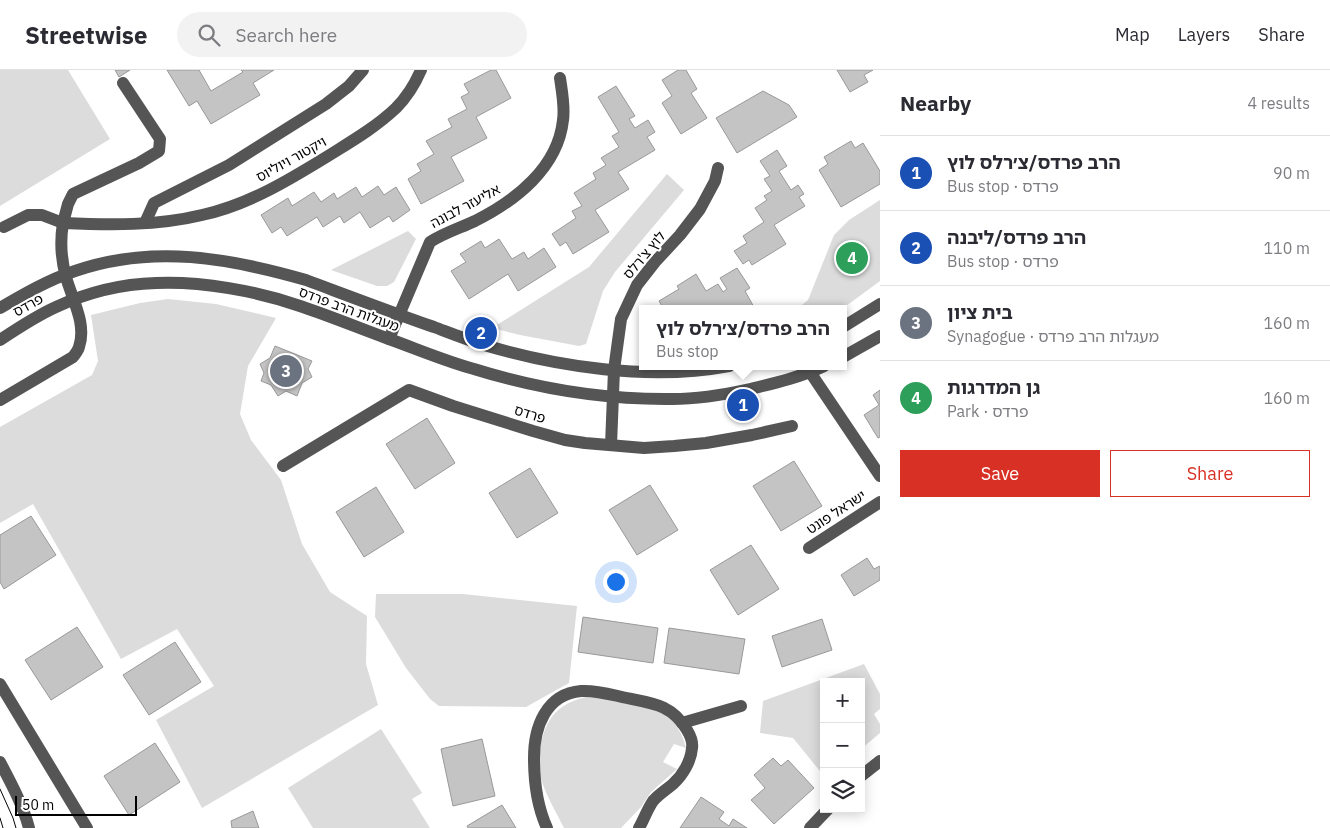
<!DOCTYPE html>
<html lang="en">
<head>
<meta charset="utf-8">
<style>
  :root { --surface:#fff; --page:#f2f2f3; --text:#2b2b33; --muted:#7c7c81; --line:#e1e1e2; --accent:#d93025 }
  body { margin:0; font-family:"IBM Plex Sans","Noto Sans Hebrew",sans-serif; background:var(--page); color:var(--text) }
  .controls { position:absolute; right:15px; bottom:15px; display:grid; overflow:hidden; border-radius:0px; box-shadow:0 2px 12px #0003 }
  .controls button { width:45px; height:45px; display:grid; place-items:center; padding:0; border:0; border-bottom:1px solid var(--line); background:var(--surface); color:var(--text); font:25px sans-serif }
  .scale { position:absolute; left:15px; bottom:12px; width:122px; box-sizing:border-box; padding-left:5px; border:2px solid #000; border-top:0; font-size:14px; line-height:18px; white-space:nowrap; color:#000; -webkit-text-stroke:4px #fff; paint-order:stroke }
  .you { position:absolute; left:615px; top:511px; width:18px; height:18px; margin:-12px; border:4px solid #fff; border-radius:50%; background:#1a73e8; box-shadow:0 0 0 8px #1a73e833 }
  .badge { display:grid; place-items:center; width:32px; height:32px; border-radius:50%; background:var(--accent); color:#fff; font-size:16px; font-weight:700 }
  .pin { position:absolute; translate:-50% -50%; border:2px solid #fff; box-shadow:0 1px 5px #0006 }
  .popup { position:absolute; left:639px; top:235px; width:208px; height:65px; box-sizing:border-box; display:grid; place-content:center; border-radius:0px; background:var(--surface); filter:drop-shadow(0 1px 4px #0005); font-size:16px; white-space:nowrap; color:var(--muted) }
  .popup b { font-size:19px; color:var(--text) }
  .popup::after { content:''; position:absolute; left:50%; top:100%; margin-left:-10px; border:10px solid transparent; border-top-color:var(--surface) }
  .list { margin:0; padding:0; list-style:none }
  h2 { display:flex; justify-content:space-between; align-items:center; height:65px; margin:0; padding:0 20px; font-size:21px }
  h2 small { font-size:16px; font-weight:400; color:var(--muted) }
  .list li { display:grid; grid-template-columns:32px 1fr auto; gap:15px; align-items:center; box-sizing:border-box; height:75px; padding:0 20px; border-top:1px solid var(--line) }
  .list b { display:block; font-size:19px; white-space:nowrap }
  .list p { margin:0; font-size:16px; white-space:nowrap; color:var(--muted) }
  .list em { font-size:16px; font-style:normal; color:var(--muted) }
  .actions { display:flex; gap:10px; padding:15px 20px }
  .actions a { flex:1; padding:11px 0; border:1px solid var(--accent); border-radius:0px; text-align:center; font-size:18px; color:var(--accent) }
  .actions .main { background:var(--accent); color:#fff }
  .icon { flex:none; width:28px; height:28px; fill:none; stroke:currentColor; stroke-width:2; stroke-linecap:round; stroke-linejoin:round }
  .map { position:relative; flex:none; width:880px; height:758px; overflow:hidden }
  header { display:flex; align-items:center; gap:30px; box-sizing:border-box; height:70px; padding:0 25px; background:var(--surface); border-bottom:1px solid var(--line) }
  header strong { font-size:24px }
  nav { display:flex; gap:28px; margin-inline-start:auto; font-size:18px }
  .search { width:350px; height:45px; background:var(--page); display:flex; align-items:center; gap:12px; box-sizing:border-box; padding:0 18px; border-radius:28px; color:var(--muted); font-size:19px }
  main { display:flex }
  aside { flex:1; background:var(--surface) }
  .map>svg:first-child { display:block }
</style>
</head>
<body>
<header>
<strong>Streetwise</strong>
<div class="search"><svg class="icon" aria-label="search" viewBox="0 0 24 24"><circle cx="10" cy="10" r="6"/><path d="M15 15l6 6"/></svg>Search here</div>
<nav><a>Map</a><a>Layers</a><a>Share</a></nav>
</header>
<main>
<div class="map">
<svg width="880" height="758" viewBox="0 0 880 758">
  <rect width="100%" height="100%" fill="#fff"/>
  <!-- green -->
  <g fill="#dcdcdc">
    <polygon points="0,0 68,0 110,69 0,136"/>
    <polygon points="667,104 684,120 615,202 603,221 586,274 579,276 520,265 492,258 589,197"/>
    <polygon points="880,130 880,211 842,239 797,239 808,230 834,165 849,150"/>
    <polygon points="408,161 416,169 394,212 387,216 377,216 331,200"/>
    <polygon points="168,229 216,234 276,248 248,296 240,344 251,370 281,410 302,474 330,522 367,546 366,594 378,635 202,738 156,650 214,616 177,559 121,589 33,434 0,453 0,357 92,305 98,291 91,245 140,233"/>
    <polygon points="376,524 463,524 577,536 569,613 526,637 439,636 430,629 406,598 375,547"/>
    <polygon points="864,594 880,624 880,639 874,644 880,654 880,663 861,679 861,612 824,612 824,706 793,668 760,663 763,631"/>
    <path d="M590,626C605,629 621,632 636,635C645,637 655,638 663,642C675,650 683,665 686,678L674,674L663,692L677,699L651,722L641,737L621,758H564C556,742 546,725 541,709C538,701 539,690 540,682C544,649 557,633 590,626Z"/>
    <polygon points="381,659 422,723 412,729 430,758 313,758 288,718"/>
  </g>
  <!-- building -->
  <g fill="#c4c4c4" stroke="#999">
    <polygon points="115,0 130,0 119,7"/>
    <polygon points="167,0 199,0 211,21 243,2 241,0 274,0 253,13 260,25 211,54 197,31 189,36"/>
    <polygon points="491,0 496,0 511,28 476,47 487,68 451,87 464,111 421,134 408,109 421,101 417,94 434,84 426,71 452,57 448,49 467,39 461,27 469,23 464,14"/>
    <polygon points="678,0 686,0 697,19 691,23 707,48 681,64 662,33 672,26 662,10"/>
    <polygon points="837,0 873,0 864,5 868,12 850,22"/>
    <polygon points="616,16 635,46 629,49 635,58 648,50 655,62 647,67 655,80 618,102 629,119 595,140 609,162 573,184 566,172 560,176 552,164 576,148 572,141 582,136 574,123 596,109 593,103 606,95 601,88 619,77 612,66 619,62 598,27"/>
    <polygon points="763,21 789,35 797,47 737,83 716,48"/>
    <polygon points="851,71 855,78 863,73 880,101 880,114 841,137 819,100 828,94 824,87"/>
    <polygon points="777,80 787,96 779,101 791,120 798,115 804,124 799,127 805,136 774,155 786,174 752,195 749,190 743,194 734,181 747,173 743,166 764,152 755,138 767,130 764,126 772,121 764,109 770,106 760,91"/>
    <polygon points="378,116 384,125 396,117 410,140 393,152 389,146 370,158 360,142 344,153 340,146 323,157 317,147 287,166 281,157 272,163 261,145 288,128 292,136 314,122 321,132 334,123 337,129 356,117 362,127"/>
    <polygon points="499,169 512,189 524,182 528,189 544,178 556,197 518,221 508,204 469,229 451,201 466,192 460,184 481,171 485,178"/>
    <polygon points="737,198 750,218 745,221 755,239 658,239 662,236 659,231 679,219 677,216 696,204 706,221 718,214 723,222 727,219 720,208"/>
    <polygon points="275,276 312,291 308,299 312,307 302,313 297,326 286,321 278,326 271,315 261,311 264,303 260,294 270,288"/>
    <polygon points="880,320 880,367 878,368 864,345 879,335 873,325"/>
    <polygon points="427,348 455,393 415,419 386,374"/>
    <polygon points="794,391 822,436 781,461 753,416"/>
    <polygon points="530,398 558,443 517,468 489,423"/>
    <polygon points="650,415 678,460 637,485 609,440"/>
    <polygon points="376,417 404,462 364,487 336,442"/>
    <polygon points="31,446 56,485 4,519 0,512 0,465"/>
    <polygon points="751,475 779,519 738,545 710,500"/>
    <polygon points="867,488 874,499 880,496 880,510 854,526 841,505"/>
    <polygon points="583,547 658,558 653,593 578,582"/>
    <polygon points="822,549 832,580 782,597 772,566"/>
    <polygon points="77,557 103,597 51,630 25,590"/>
    <polygon points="669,558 745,569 739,604 664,593"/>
    <polygon points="175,572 201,612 149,645 123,605"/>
    <polygon points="482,669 495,726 453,736 441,679"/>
    <polygon points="155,673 180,712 129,745 104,706"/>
    <polygon points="773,688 781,696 788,690 814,718 774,754 751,730 765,718 754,705"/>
    <polygon points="701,727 724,742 719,749 729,756 733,749 747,758 680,758"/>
    <polygon points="502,735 516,758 468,758 467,756"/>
    <polygon points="253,741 259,758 232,758 231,751"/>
  </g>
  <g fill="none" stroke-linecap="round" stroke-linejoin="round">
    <!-- minor -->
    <g stroke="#555" stroke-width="12">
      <polyline points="145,153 154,133 229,95 326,34 349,16 363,0"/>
      <polyline points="4,157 28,145 42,145 63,153 68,134 73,124 139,93 159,81 160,69 123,13"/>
      <path d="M0,238C24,224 48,210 75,201C153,174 229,188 306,210C349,226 391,242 434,257C450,263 465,269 481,274C557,297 650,311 729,296"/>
      <polyline points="843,257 880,234"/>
      <path d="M389,269L430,172C444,163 460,158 475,151C515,131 558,98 563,50C565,37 562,22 560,8"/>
      <path d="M0,270C18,258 36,246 56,237C86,223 122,214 156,213C201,211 257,221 300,236C330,246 359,258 389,269C417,279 445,291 474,299C535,318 601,329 665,329C693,330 723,325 750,319C775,313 801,307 824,296"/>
      <polyline points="843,287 880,266"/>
      <polyline points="810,302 880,406"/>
      <path d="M0,330L73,287C75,284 78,281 79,277C87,254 72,229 66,207C61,189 60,171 63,153C109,155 157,156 202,145C248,135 289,110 328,86C352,71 376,57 396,38C407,27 415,14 421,0"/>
      <polyline points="611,375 614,300 621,249 637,215 655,192 680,165 700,139 715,111 718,98"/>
      <polyline points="283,396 409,320 453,336 533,361 565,370 585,373 644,378 674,376 706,373 752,365 792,356"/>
      <polyline points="809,478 880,432"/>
      <polyline points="0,614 87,758"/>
      <polyline points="682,653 741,636"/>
      <path d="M0,692C11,713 23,735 29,758"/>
      <polyline points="861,706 880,691"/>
      <path d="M547,758C537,736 534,713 534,688C534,657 546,624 581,621C595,620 609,624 622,627C650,633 671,633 687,660C690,665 693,672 692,678C691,691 683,705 673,714C666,720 659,724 653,731C647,740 644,749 639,758"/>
      <polyline points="810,758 828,739"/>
    </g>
    <!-- tram -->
    <g stroke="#000" stroke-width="1">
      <polyline points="0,719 13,748 16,758"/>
      <polyline points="0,748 3,758"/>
    </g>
  </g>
  <g text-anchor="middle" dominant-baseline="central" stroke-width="4" stroke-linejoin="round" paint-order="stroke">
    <!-- street labels -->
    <g font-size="14" fill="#000" stroke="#fff">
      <text transform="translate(291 89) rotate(-29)">ויקטור ויוליוס</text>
      <text transform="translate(465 136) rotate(-28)">אליעזר לבונה</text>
      <text transform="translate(644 185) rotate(-50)">לוץ צ'רלס</text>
      <text transform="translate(28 235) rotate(-29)">פרדס</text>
      <text transform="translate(349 239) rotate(20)">מעגלות הרב פרדס</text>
      <text transform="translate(530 344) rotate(17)">פרדס</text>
      <text transform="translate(836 442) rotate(-33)">ישראל פונט</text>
    </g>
  </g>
</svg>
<div class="controls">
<button>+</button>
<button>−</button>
<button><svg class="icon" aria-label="layers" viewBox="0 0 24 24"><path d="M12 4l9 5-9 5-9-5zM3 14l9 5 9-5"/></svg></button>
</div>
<div class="scale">50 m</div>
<div class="you"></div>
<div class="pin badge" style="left:743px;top:335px;background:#1a4fb4">1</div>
<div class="popup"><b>הרב פרדס/צ׳רלס לוץ</b>Bus stop</div>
<div class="pin badge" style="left:481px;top:263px;background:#1a4fb4">2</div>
<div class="pin badge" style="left:286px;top:301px;background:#6b7280">3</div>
<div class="pin badge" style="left:852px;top:188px;background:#2e9e5b">4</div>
</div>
<aside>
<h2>Nearby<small>4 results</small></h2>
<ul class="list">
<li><span class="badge" style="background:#1a4fb4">1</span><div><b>הרב פרדס/צ׳רלס לוץ</b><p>Bus stop · פרדס</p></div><em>90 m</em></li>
<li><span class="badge" style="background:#1a4fb4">2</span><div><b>הרב פרדס/ליבנה</b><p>Bus stop · פרדס</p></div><em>110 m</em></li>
<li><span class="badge" style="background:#6b7280">3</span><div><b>בית ציון</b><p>Synagogue · מעגלות הרב פרדס</p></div><em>160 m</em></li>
<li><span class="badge" style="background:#2e9e5b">4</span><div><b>גן המדרגות</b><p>Park · פרדס</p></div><em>160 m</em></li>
</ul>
<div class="actions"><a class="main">Save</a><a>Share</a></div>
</aside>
</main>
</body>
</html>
